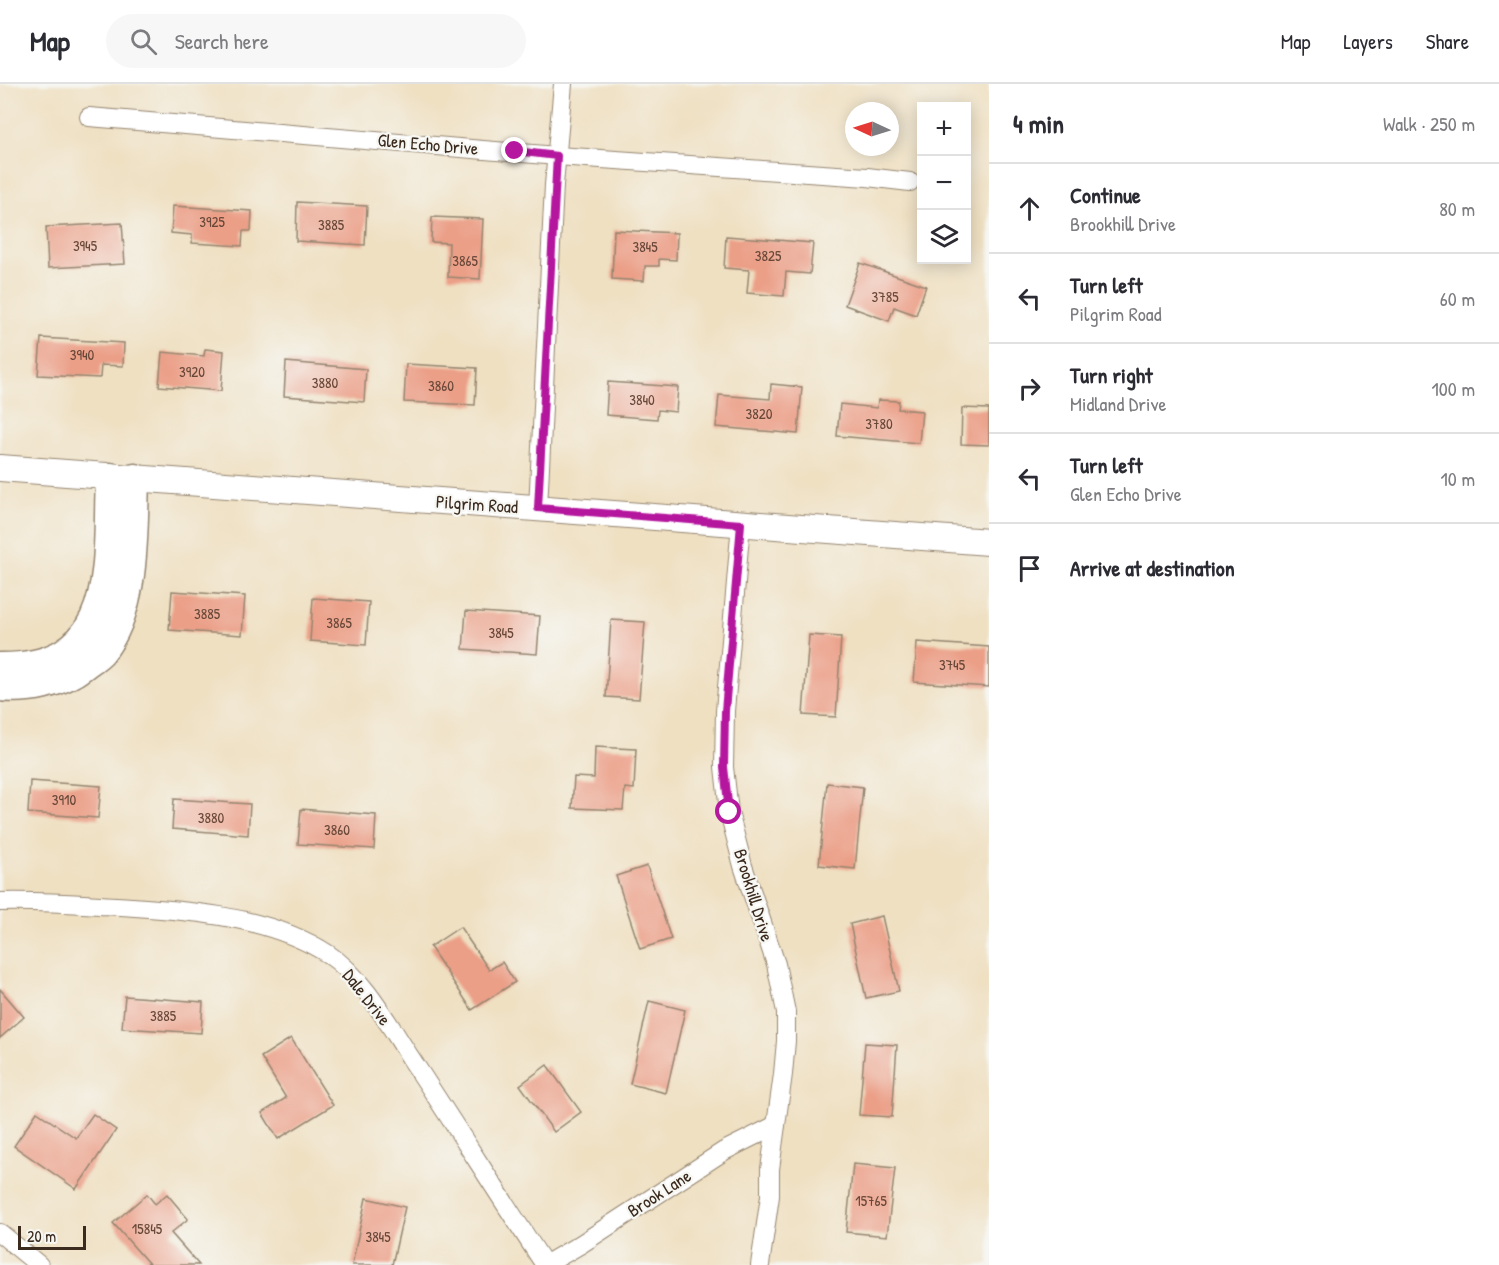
<!DOCTYPE html>
<html lang="en">
<head>
<meta charset="utf-8">
<style>
  :root { --surface:#fff; --page:#f7f7f7; --text:#2b2b33; --muted:#7c7c81; --line:#e1e1e2 }
  body { margin:0; font-family:"Patrick Hand",sans-serif; background:var(--page); color:var(--text) }
  .controls { position:absolute; right:18px; top:18px; display:grid; overflow:hidden; border-radius:0px; box-shadow:0 3px 15px #0003 }
  .controls button { width:54px; height:54px; display:grid; place-items:center; padding:0; border:0; border-bottom:2px solid var(--line); background:var(--surface); color:var(--text); font:30px sans-serif }
  .compass { position:absolute; left:845px; top:18px; width:54px; height:54px; border-radius:50%; background:var(--surface); box-shadow:0 3px 15px #0003; rotate:274deg }
  .scale { position:absolute; left:18px; bottom:15px; width:68px; box-sizing:border-box; padding-left:6px; border:3px solid #3b2a1e; border-top:0; font-size:16px; line-height:21px; white-space:nowrap; color:#3b2a1e; -webkit-text-stroke:4px #f6f6f2; paint-order:stroke }
  .stop { position:absolute; width:18px; height:18px; margin:-14px; border:4px solid #b5179e; border-radius:50%; background:#fff }
  .stop.end { background:#b5179e; border-color:#fff; box-shadow:0 2px 6px #0008 }
  .list { margin:0; padding:0; list-style:none }
  h2 { display:flex; justify-content:space-between; align-items:center; height:78px; margin:0; padding:0 24px; font-size:26px }
  h2 small { font-size:20px; font-weight:400; color:var(--muted) }
  .list li { display:grid; grid-template-columns:39px 1fr auto; gap:18px; align-items:center; box-sizing:border-box; height:90px; padding:0 24px; border-top:2px solid var(--line) }
  .list b { display:block; font-size:22px; white-space:nowrap }
  .list p { margin:0; font-size:20px; white-space:nowrap; color:var(--muted) }
  .list em { font-size:20px; font-style:normal; color:var(--muted) }
  .icon { flex:none; width:33px; height:33px; fill:none; stroke:currentColor; stroke-width:2; stroke-linecap:round; stroke-linejoin:round }
  .map { position:relative; flex:none; width:989px; height:1181px; overflow:hidden }
  header { display:flex; align-items:center; gap:36px; box-sizing:border-box; height:84px; padding:0 30px; background:var(--surface); border-bottom:2px solid var(--line) }
  header strong { font-size:28px }
  nav { display:flex; gap:33px; margin-inline-start:auto; font-size:21px }
  .search { width:420px; height:54px; background:var(--page); display:flex; align-items:center; gap:15px; box-sizing:border-box; padding:0 21px; border-radius:33px; color:var(--muted); font-size:22px }
  main { display:flex }
  aside { flex:1; background:var(--surface) }
  .map>svg:first-child { display:block }
</style>
</head>
<body>
<header>
<strong>Map</strong>
<div class="search"><svg class="icon" aria-label="search" viewBox="0 0 24 24"><circle cx="10" cy="10" r="6"/><path d="M15 15l6 6"/></svg>Search here</div>
<nav><a>Map</a><a>Layers</a><a>Share</a></nav>
</header>
<main>
<div class="map">
<svg width="989" height="1181" viewBox="0 0 989 1181">
  <rect width="100%" height="100%" fill="#f6f6f2"/>
  <filter id="ink" filterUnits="userSpaceOnUse"><feTurbulence type="fractalNoise" baseFrequency=".0167" numOctaves="2"/><feDisplacementMap in="SourceGraphic" scale="12" xChannelSelector="R" yChannelSelector="G"/><feConvolveMatrix kernelMatrix="1 2 1 2 8 2 1 2 1" color-interpolation-filters="sRGB"/></filter>
  <filter id="wash" filterUnits="userSpaceOnUse"><feTurbulence type="fractalNoise" baseFrequency=".008" numOctaves="4" result="noise"/><feDisplacementMap in="SourceGraphic" scale="24" xChannelSelector="R" yChannelSelector="G"/><feGaussianBlur stdDeviation="1.35" result="paint"/><feColorMatrix in="noise" values="0 0 0 0 0 0 0 0 0 0 0 0 0 0 0 0 0 1.4 0 .05"/><feComposite in="paint" operator="in"/></filter>
  <g filter="url(#wash)">
    <rect width="100%" height="100%" fill="#efe0c2"/>
    <g id="blocks">
      <!-- building -->
      <g fill="#eb9f87">
        <polygon points="297,118 367,122 365,161 296,157"/>
        <polygon points="173,122 252,127 251,147 243,147 242,162 192,159 192,151 171,149"/>
        <polygon points="432,133 483,135 480,195 448,193 449,159 431,158"/>
        <polygon points="122,139 125,180 48,184 46,143"/>
        <polygon points="614,146 677,149 676,176 659,175 659,182 645,182 644,197 612,195"/>
        <polygon points="726,152 813,159 810,190 786,188 784,212 747,209 749,186 724,184"/>
        <polygon points="860,179 926,202 916,231 894,223 889,237 845,221"/>
        <polygon points="41,254 124,259 123,282 101,281 100,294 38,291"/>
        <polygon points="205,265 224,267 221,307 159,302 162,268 204,272"/>
        <polygon points="286,278 366,285 364,318 284,312"/>
        <polygon points="406,280 477,284 475,321 404,318"/>
        <polygon points="608,298 678,303 676,328 658,326 657,335 606,331"/>
        <polygon points="771,300 802,303 798,350 716,343 719,311 770,315"/>
        <polygon points="878,316 899,317 898,325 922,327 919,359 837,352 840,320 877,324"/>
        <polygon points="962,324 989,325 989,361 961,360"/>
        <polygon points="172,507 245,512 242,551 169,546"/>
        <polygon points="313,514 369,518 366,561 310,557"/>
        <polygon points="466,527 540,532 537,570 463,565"/>
        <polygon points="611,536 645,538 639,615 606,613"/>
        <polygon points="809,551 841,553 836,633 803,631"/>
        <polygon points="917,558 989,563 989,603 914,598"/>
        <polygon points="595,663 636,665 634,705 625,704 623,726 572,724 574,693 594,694"/>
        <polygon points="30,697 101,702 98,734 28,729"/>
        <polygon points="827,699 863,703 855,785 819,781"/>
        <polygon points="174,715 250,720 248,751 172,745"/>
        <polygon points="301,725 376,731 374,765 298,760"/>
        <polygon points="647,782 671,855 640,865 616,792"/>
        <polygon points="882,832 899,907 866,914 850,840"/>
        <polygon points="460,843 489,886 502,878 515,898 472,926 430,863"/>
        <polygon points="0,905 24,933 0,954"/>
        <polygon points="125,912 203,918 201,949 122,944"/>
        <polygon points="649,917 685,926 666,1009 630,1000"/>
        <polygon points="291,954 333,1021 278,1055 262,1029 286,1014 261,973"/>
        <polygon points="865,959 897,961 892,1033 859,1031"/>
        <polygon points="547,981 581,1028 554,1048 520,1001"/>
        <polygon points="37,1028 76,1054 93,1030 116,1046 76,1105 14,1062"/>
        <polygon points="853,1080 895,1084 887,1152 846,1148"/>
        <polygon points="147,1110 155,1120 167,1110 188,1135 171,1149 199,1181 150,1181 113,1139"/>
        <polygon points="366,1114 405,1123 392,1181 352,1181"/>
      </g>
    </g>
  </g>
  <g filter="url(#ink)">
    <use href="#blocks" fill-opacity="0" stroke="#958570" stroke-width="1.5"/>
    <g fill="none" stroke-linecap="round" stroke-linejoin="round">
      <defs>
        <g id="street">
          <polyline points="89,33 557,72 867,93 910,98"/>
          <polyline points="538,424 554,101 563,0"/>
          <polyline points="741,439 725,627 724,683 729,728 743,782 776,880 786,928 786,957 783,990 770,1085 770,1112 760,1181"/>
          <path d="M0,818C33,817 67,819 100,821C172,825 266,829 328,870C363,893 389,941 412,976C457,1044 500,1113 545,1181L581,1160L724,1067L776,1041"/>
          <polyline points="0,1149 39,1181"/>
        </g>
        <polyline id="secondary" points="0,384 989,458"/>
        <g id="primary">
          <path d="M0,583C122,584 106,480 110,393"/>
          <path d="M0,603C29,606 60,600 83,582C88,578 96,573 101,568C137,525 133,447 135,394"/>
        </g>
      </defs>
      <!-- street casing -->
      <use href="#street" stroke="#958570" stroke-width="20"/>
      <!-- secondary casing -->
      <use href="#secondary" stroke="#958570" stroke-width="28"/>
      <!-- primary casing -->
      <use href="#primary" stroke="#958570" stroke-width="31"/>
      <!-- street -->
      <use href="#street" stroke="#fff" stroke-width="18"/>
      <!-- secondary -->
      <use href="#secondary" stroke="#fff" stroke-width="26"/>
      <!-- primary -->
      <use href="#primary" stroke="#fff" stroke-width="28"/>
    </g>
  </g>
  <g fill="none" stroke-linecap="round" stroke-linejoin="round" filter="url(#ink)">
    <!-- route -->
    <polyline stroke="#b5179e" stroke-width="8" points="515,67 557,72 538,424 741,440 725,627 724,683 729,728"/>
  </g>
  <g text-anchor="middle" dominant-baseline="central" stroke-width="4.5" stroke-linejoin="round" paint-order="stroke">
    <!-- number labels -->
    <g font-size="15" fill="#674738">
      <text x="212" y="137">3925</text>
      <text x="331" y="140">3885</text>
      <text x="85" y="161">3945</text>
      <text x="645" y="162">3845</text>
      <text x="768" y="171">3825</text>
      <text x="465" y="176">3865</text>
      <text x="885" y="212">3785</text>
      <text x="82" y="270">3940</text>
      <text x="192" y="287">3920</text>
      <text x="325" y="298">3880</text>
      <text x="441" y="301">3860</text>
      <text x="642" y="315">3840</text>
      <text x="759" y="329">3820</text>
      <text x="879" y="339">3780</text>
      <text x="207" y="529">3885</text>
      <text x="339" y="538">3865</text>
      <text x="501" y="548">3845</text>
      <text x="952" y="580">3745</text>
      <text x="64" y="715">3910</text>
      <text x="211" y="733">3880</text>
      <text x="337" y="745">3860</text>
      <text x="163" y="931">3885</text>
      <text x="871" y="1116">15765</text>
      <text x="147" y="1144">15845</text>
      <text x="378" y="1152">3845</text>
    </g>
    <!-- street labels -->
    <g font-size="18" fill="#3b2a1e" stroke="#f6f6f2">
      <text transform="translate(428 60) rotate(5)">Glen Echo Drive</text>
      <text transform="translate(477 420) rotate(4)">Pilgrim Road</text>
      <text transform="translate(754 811) rotate(73)">Brookhill Drive</text>
      <text transform="translate(367 913) rotate(52)">Dale Drive</text>
      <text transform="translate(659 1109) rotate(-33)">Brook Lane</text>
    </g>
  </g>
</svg>
<div class="controls">
<button>+</button>
<button>−</button>
<button><svg class="icon" aria-label="layers" viewBox="0 0 24 24"><path d="M12 4l9 5-9 5-9-5zM3 14l9 5 9-5"/></svg></button>
</div>
<svg class="compass" viewBox="-18 -18 36 36"><path d="M0-13l5 13h-10z" fill="#e53935"/><path d="M0 13l5-13h-10z" fill="#7c7c81"/></svg>
<div class="scale">20 m</div>
<div class="stop" style="left:729px;top:728px"></div>
<div class="stop end" style="left:515px;top:67px"></div>
</div>
<aside>
<h2>4 min<small>Walk · 250 m</small></h2>
<ul class="list">
<li><svg class="icon" aria-label="ahead" viewBox="0 0 24 24"><path d="M12 20V5M6 11l6-6 6 6"/></svg><div><b>Continue</b><p>Brookhill Drive</p></div><em>80 m</em></li>
<li><svg class="icon" aria-label="left" viewBox="0 0 24 24"><path d="M17 20v-9H6M10 6l-5 5 5 5"/></svg><div><b>Turn left</b><p>Pilgrim Road</p></div><em>60 m</em></li>
<li><svg class="icon" aria-label="right" viewBox="0 0 24 24"><path d="M7 20v-9h11M14 6l5 5-5 5"/></svg><div><b>Turn right</b><p>Midland Drive</p></div><em>100 m</em></li>
<li><svg class="icon" aria-label="left" viewBox="0 0 24 24"><path d="M17 20v-9H6M10 6l-5 5 5 5"/></svg><div><b>Turn left</b><p>Glen Echo Drive</p></div><em>10 m</em></li>
<li><svg class="icon" aria-label="arrive" viewBox="0 0 24 24"><path d="M6 21V4h12l-3 4 3 4H6"/></svg><div><b>Arrive at destination</b></div></li>
</ul>
</aside>
</main>
</body>
</html>
